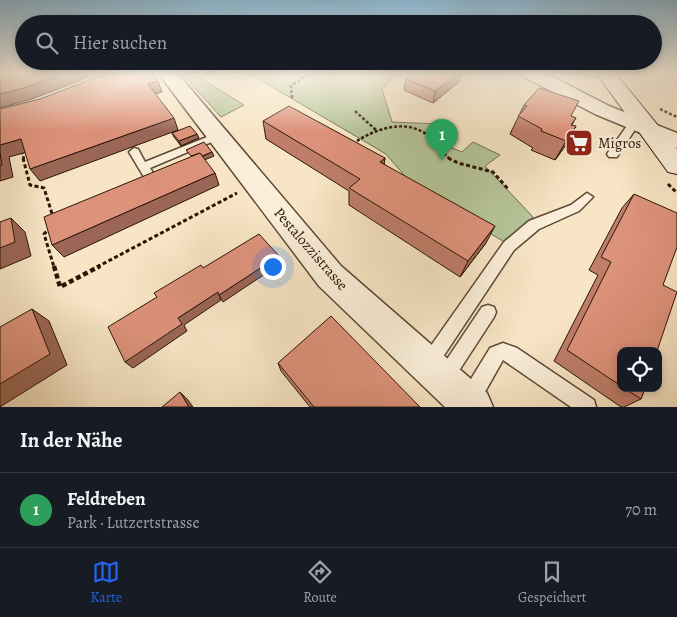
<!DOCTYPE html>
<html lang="de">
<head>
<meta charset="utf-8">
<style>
  :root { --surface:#171b24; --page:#20242c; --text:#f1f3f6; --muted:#9ea1a6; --line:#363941; --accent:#2563eb }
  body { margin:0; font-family:Alegreya,serif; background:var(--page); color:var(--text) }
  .controls { position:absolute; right:15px; bottom:15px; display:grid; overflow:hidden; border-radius:10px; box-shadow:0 2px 8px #0003 }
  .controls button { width:45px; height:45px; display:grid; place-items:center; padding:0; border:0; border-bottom:1px solid var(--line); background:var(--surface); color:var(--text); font:25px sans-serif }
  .you { position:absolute; left:272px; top:266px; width:18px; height:18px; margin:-12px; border:4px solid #fff; border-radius:50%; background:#1a73e8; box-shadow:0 0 0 8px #1a73e833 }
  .badge { display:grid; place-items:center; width:32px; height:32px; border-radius:50%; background:var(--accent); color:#fff; font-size:16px; font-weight:700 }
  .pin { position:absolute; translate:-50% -41px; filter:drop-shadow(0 1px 2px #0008) }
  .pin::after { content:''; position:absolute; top:26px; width:18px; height:15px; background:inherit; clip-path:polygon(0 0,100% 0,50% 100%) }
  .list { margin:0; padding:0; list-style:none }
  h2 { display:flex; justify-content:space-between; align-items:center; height:65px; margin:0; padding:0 20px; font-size:21px }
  h2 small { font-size:16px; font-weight:400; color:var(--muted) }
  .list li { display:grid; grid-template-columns:32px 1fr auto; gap:15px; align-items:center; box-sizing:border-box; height:75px; padding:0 20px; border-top:1px solid var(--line) }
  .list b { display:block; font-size:19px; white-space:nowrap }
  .list p { margin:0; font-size:16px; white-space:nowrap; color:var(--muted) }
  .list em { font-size:16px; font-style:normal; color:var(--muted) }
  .icon { flex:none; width:28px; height:28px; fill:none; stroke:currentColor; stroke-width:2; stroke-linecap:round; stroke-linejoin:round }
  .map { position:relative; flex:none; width:677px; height:407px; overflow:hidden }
  .search { position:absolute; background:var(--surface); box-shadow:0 2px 8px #0003; left:15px; right:15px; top:15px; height:55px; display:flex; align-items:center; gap:12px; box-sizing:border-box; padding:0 18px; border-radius:28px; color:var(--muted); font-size:19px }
  .sheet { height:140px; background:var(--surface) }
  nav { display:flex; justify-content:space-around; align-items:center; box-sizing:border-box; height:70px; border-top:1px solid var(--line); background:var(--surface); font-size:14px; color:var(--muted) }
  nav a { display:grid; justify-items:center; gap:2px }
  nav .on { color:var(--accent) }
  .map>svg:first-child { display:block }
</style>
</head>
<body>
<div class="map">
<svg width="677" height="407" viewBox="0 0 677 407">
  <rect width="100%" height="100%" fill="#f7e5c5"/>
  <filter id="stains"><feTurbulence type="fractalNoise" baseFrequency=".004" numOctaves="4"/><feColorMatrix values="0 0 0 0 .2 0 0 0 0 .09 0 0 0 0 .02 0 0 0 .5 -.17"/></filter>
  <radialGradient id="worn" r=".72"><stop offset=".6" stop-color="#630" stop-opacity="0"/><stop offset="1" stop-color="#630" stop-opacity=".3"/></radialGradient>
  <!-- green -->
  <g fill="#b6c69a" stroke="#706e50">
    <polygon points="194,74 244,105 221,117 184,76"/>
    <polygon points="250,74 398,74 382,89 392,122 439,124 435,141 462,152 473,142 500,155 485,166 533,217 506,243 415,188 386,154"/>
  </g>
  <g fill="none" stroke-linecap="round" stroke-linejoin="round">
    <defs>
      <g id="service">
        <polygon points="633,122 638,125 617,157 609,157 607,154 609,151 629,123"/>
        <polygon points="217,133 222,136 221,138 150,168 157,179 151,183 147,182 129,152 134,148 138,149 145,162"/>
        <polygon points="587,193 593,197 579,211 539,229 514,250 435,369 429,372 423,369 420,363 423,357 504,242 529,221 571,205"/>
        <polygon points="488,305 494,307 496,312 494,317 451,383 445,386 439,383 436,377 439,371 482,307"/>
        <polygon points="503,343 517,348 594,400 596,407 571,407 503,360 477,406 463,406 461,399 463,392 490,348"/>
      </g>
      <g id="minor">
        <polygon points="159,74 178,74 341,266 487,393 493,407 445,407 319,286"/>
        <polygon points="523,74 547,74 609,106 677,133 677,148 595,114 526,78"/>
      </g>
      <polygon id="secondary" points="597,74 616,74 677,149 677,174 668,172"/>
    </defs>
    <!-- service casing -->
    <use href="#service" stroke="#5e4936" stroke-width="3"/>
    <!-- minor casing -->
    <use href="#minor" stroke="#5e4936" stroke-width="3"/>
    <!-- secondary casing -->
    <use href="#secondary" stroke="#2b1506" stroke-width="2"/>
    <!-- path-far2 -->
    <g stroke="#2b1506" stroke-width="2.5" stroke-dasharray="3 2" stroke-linecap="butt">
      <polyline points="292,98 291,86 308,74"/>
      <polyline points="660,109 677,117"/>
      <polyline points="355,111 376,130"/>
      <path d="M357,141C379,127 410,118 431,138C438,144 442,153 450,159"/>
      <polyline points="24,159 22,152 24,151"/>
    </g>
    <!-- path-far1 -->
    <g stroke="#2b1506" stroke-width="3" stroke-dasharray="4 2.5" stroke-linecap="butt">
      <polyline points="23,158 30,185 44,188 53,217"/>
      <polyline points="448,158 458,163 493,172 509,190"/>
      <polyline points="668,184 677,193"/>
      <polyline points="51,227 44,234 54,267"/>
      <polyline points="97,267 237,193"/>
    </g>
    <!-- path -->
    <polyline stroke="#2b1506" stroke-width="4.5" stroke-dasharray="5 3" stroke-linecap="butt" points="54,266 60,287 100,266"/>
    <!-- service -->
    <use href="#service" fill="#faeed9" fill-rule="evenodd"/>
    <!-- minor -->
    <use href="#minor" fill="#faeed9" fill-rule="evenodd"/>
    <!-- secondary -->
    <use href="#secondary" fill="#faeed9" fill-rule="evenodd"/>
  </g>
  <!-- wall -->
  <g fill="#be7e6a" stroke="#2b1506">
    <polygon points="406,79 460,81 433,103 404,90"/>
    <polygon points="524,105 576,118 572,125 566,145 555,160 531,150 533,148 510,134"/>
    <polygon points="263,121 385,158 384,164 486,243 460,277 349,205 349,191 266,139"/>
    <polygon points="172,133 199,138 181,146 174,137"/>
    <polygon points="634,194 621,351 621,388 645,388 641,399 624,407 621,407 554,361 598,275 589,270 622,208"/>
    <polygon points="278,363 420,407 310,407 281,371"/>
  </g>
  <!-- shaded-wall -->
  <g fill="#9b6656" stroke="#2b1506">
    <polygon points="61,74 97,74 32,99 0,108 0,94"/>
    <polygon points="457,74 462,74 460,81 433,103 435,91"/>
    <polygon points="158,81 162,92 153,95 148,84"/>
    <polygon points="174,118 178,130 40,181 30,169"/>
    <polygon points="576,126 566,145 555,160 566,141"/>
    <polygon points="197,134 199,138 181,146 179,141"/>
    <polygon points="21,139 31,151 9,157 13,177 0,181 0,145"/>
    <polygon points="212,152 214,156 195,164 194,160"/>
    <polygon points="385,158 382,176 380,162"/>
    <polygon points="215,173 219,185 64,257 52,245"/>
    <polygon points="11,218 25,232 31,256 0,269 0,248"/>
    <polygon points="495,226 486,243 460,277 468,261"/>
    <polygon points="279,256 280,264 223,302 219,295"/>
    <polygon points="218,292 221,300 184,325 187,331 133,368 125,362 178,318"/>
    <polygon points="32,309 49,321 67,365 0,407 0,384"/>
    <polygon points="180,392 188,400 193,407 189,407"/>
  </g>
  <!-- building -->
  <g fill="#dd927b" stroke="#2b1506">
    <polygon points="0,74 3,74 3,77 9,74 61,74 24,88 0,94"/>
    <polygon points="105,74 153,74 158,81 148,84 174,118 30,169 21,139 0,145 0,109 40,99"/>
    <polygon points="412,74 457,74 435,91 406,79"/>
    <polygon points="539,88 579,101 571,116 576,118 571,125 576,126 566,141 541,131 542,129 518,116 527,106 524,105"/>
    <polygon points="289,106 385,158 380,162 495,226 468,261 349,188 360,179 263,121"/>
    <polygon points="190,126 197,134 179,141 172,133"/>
    <polygon points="204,142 212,152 202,156 200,153 191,156 186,150"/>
    <polygon points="0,153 2,165 0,166"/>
    <polygon points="200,153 215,173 52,245 44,217"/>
    <polygon points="634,194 677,213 677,247 663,285 677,292 657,351 621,351 621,386 567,350 611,262 601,257"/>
    <polygon points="11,218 15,242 0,248 0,222"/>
    <polygon points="259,234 279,256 219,295 218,292 178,318 182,324 125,362 108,327 157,297 154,293 201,265 203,268"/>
    <polygon points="32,309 50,354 0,384 0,327"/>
    <polygon points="331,316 420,407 314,407 278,363"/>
    <polygon points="624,388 645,388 641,399"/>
    <polygon points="180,392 189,407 162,407"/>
  </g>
  <!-- sky -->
  <linearGradient id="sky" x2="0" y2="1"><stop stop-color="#8ab8d3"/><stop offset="0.56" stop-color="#fbf3e5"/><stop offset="1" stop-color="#fbf3e5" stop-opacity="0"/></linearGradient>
  <rect width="677" height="131" fill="url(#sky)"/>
  <!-- icons -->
  <defs>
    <symbol id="supermarket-square" viewBox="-11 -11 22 22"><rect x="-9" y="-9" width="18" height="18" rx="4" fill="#8f2418" stroke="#faeed9"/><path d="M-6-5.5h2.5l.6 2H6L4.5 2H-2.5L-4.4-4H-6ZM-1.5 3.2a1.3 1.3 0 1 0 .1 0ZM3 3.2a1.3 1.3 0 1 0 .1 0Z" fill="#fff"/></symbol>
  </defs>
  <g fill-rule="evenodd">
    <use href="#supermarket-square" x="563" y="127" width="32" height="32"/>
  </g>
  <g text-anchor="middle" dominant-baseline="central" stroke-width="5" stroke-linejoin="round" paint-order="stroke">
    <!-- poi labels -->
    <g font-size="15" fill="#2b1506" stroke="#faeed9" text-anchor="start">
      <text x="598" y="143">Migros</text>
    </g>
    <!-- street labels -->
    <g font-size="15" fill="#2b1506" stroke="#faeed9">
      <text transform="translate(311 249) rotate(49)">Pestalozzistrasse</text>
    </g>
  </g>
  <rect width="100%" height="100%" filter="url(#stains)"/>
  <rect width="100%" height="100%" fill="url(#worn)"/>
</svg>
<div class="controls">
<button><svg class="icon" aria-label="locate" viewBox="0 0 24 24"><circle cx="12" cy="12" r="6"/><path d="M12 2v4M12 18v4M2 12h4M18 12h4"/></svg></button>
</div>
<div class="you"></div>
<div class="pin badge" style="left:442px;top:160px;background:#2e9e5b">1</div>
<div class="search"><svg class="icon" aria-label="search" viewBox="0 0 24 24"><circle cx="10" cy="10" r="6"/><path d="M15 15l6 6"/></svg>Hier suchen</div>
</div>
<section class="sheet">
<h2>In der Nähe<small></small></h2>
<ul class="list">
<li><span class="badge" style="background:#2e9e5b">1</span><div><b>Feldreben</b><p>Park · Lutzertstrasse</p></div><em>70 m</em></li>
</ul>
</section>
<nav>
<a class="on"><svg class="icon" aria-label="map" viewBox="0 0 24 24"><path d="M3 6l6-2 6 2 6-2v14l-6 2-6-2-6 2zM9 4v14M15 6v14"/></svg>Karte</a>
<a><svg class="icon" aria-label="directions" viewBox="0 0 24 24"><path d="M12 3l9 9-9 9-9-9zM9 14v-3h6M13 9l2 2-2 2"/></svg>Route</a>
<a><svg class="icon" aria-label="saved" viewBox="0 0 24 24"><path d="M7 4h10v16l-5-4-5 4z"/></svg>Gespeichert</a>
</nav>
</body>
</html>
